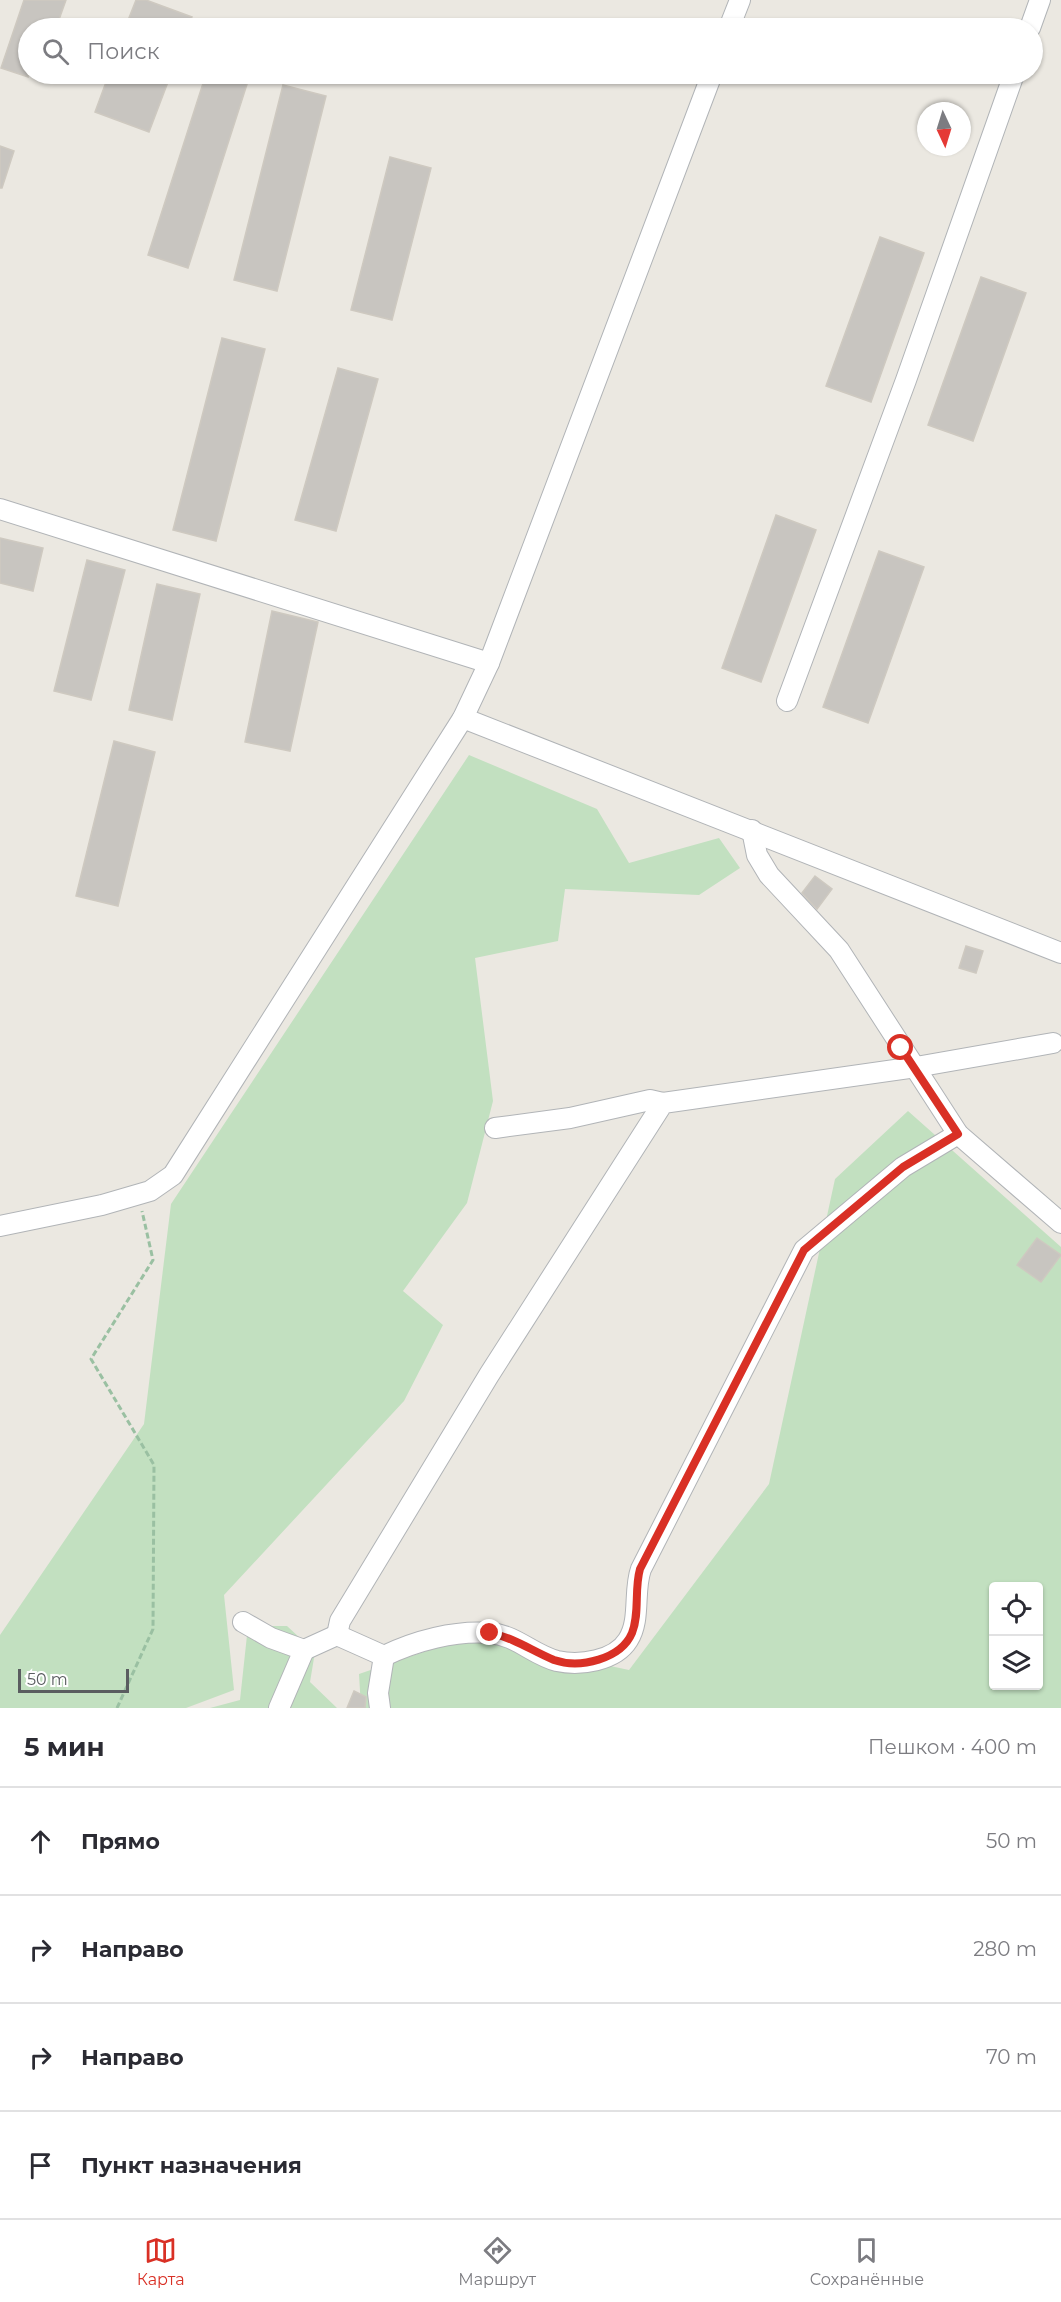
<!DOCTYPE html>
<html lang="ru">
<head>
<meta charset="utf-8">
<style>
  :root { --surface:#fff; --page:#f7f7f7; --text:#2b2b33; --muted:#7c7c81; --line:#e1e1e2; --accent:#d93025 }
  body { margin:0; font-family:Montserrat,sans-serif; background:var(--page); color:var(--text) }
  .controls { position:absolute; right:18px; bottom:18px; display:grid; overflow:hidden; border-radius:6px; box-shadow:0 2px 4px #0004 }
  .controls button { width:54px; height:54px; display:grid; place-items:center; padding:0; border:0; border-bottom:2px solid var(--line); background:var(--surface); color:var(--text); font:30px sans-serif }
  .compass { position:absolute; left:917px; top:102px; width:54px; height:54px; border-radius:50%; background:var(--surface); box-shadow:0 2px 4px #0004; rotate:176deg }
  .scale { position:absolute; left:18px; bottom:15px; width:111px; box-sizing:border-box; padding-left:6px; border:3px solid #5a5d60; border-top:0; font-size:16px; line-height:21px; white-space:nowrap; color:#5a5d60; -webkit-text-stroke:4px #fff; paint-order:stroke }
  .stop { position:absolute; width:18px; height:18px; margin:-14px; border:4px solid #d93025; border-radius:50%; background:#fff }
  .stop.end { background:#d93025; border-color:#fff; box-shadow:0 2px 6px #0008 }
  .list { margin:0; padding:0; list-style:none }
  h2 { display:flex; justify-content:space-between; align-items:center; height:78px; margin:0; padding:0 24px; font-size:26px }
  h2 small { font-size:20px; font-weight:400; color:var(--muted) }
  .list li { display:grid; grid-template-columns:39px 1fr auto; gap:18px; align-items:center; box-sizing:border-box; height:108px; padding:0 24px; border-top:2px solid var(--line) }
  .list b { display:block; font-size:22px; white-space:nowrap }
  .list em { font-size:20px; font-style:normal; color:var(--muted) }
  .icon { flex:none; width:33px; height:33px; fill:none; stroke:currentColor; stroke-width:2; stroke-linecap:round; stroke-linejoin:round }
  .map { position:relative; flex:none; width:1061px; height:1708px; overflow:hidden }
  .search { position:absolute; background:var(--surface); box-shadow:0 2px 4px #0004; left:18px; right:18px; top:18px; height:66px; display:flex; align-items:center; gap:15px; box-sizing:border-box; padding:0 21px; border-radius:33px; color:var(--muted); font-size:22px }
  .sheet { height:510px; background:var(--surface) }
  nav { display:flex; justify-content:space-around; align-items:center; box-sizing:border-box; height:84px; border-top:2px solid var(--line); background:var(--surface); font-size:16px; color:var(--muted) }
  nav a { display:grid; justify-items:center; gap:3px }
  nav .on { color:var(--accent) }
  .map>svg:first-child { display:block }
</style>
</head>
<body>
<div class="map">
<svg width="1061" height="1708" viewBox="0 0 1061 1708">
  <rect width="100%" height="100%" fill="#ebe8e1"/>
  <!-- green -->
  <g fill="#c2e0c0" fill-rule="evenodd">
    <polygon points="469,755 597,809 629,863 719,838 740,868 699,895 565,889 558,941 475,958 493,1101 467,1203 403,1291 443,1325 404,1401 224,1595 234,1690 186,1708 0,1708 0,1635 144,1424 171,1204"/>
    <path d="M908,1111L1061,1247V1708H361L359,1674L470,1636L629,1670L769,1484L835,1179ZM994,1586H1038V1686H994Z"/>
    <polygon points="248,1626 287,1626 315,1652 310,1682 337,1708 210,1708 240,1700"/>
  </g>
  <!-- building -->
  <g fill="#c8c5c0" stroke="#cec9c0" stroke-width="1.5">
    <polygon points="24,0 66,0 56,28 28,28 28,77 1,68"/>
    <polygon points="136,0 146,0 192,17 187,28 125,28"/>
    <polygon points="109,74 171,74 149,132 95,112"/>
    <polygon points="206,74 235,74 249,78 188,268 148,255"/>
    <polygon points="283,85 326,96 277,291 234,280"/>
    <polygon points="0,146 14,151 2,188 0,188"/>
    <polygon points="390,157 431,168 392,320 351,310"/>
    <polygon points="880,237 924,253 871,402 826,386"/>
    <polygon points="981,277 1026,293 973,441 928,425"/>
    <polygon points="222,338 265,349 216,541 173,530"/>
    <polygon points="338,368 378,379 336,531 295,520"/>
    <polygon points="776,515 816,530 761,682 722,668"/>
    <polygon points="0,538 43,548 33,591 0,583"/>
    <polygon points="879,551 924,567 868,723 823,707"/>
    <polygon points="87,560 125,570 91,700 54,691"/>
    <polygon points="157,584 200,594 172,720 129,710"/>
    <polygon points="272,611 318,622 290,751 245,742"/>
    <polygon points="114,741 155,752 118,906 76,896"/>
    <polygon points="815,876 832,889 817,909 802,893"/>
    <polygon points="966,946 983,951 976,973 959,968"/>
    <polygon points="1037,1238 1061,1255 1041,1282 1017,1265"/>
    <polygon points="354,1691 366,1697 365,1708 347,1708"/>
  </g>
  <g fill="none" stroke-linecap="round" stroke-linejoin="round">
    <defs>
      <g id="minor">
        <polyline points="729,28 740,0"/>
        <polyline points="1030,28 1040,0"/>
        <polyline points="0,509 489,663"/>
        <polyline points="787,701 906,380 1014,74"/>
        <polyline points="463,718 1061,953"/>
        <polyline points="752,830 757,855 769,875 839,950 958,1134 1061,1223"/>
        <polyline points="495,1128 570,1118 650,1100 663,1103"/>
        <polyline points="0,1226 102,1205 150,1191 173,1175 463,718 489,663 712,74"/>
        <polyline points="243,1622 271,1638 304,1650 279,1708"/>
        <polyline points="337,1635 340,1621 489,1375 663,1103 916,1067 1053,1043"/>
        <polyline points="304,1650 337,1635 384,1656"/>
        <path d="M384,1656C415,1641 455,1630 490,1633C516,1635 533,1655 557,1661C580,1666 615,1661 628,1640C641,1620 633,1591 641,1569L804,1250L903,1167L958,1134"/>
        <polyline points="380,1708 378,1693 384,1656"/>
      </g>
    </defs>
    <!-- minor casing -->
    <use href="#minor" stroke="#b1b4b7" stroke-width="22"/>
    <!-- path -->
    <polyline stroke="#9ac0a2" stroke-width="3" stroke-dasharray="6 3" stroke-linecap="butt" points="117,1708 153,1629 154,1465 91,1359 153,1260 142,1211"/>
    <!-- minor -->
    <use href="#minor" stroke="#fff" stroke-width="20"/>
  </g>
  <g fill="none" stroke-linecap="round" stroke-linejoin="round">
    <!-- route -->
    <path stroke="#d93025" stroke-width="8" d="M490,1633C515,1638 532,1651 554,1660C580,1669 621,1659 632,1633C640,1613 634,1590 640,1569L804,1250L903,1167L958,1134L901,1048"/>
  </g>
</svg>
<div class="controls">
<button><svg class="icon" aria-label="locate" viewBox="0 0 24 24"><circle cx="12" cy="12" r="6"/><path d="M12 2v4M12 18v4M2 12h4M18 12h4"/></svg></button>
<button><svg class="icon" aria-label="layers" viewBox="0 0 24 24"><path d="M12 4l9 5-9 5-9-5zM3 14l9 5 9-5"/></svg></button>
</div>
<svg class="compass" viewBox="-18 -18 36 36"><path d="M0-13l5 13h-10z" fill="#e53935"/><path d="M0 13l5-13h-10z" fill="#7c7c81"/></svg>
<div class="scale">50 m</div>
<div class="stop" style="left:901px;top:1048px"></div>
<div class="stop end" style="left:490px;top:1633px"></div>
<div class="search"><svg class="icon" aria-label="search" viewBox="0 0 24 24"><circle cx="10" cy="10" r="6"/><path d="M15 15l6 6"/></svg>Поиск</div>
</div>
<section class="sheet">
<h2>5 мин<small>Пешком · 400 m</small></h2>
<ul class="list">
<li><svg class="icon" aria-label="ahead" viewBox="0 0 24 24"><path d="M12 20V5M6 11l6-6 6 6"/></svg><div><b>Прямо</b></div><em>50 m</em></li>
<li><svg class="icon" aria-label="right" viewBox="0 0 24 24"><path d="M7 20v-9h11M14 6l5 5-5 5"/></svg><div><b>Направо</b></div><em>280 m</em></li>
<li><svg class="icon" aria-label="right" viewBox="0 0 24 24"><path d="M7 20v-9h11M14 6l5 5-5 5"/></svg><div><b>Направо</b></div><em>70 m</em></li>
<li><svg class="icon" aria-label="arrive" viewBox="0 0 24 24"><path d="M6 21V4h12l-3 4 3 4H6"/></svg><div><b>Пункт назначения</b></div></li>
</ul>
</section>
<nav>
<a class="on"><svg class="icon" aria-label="map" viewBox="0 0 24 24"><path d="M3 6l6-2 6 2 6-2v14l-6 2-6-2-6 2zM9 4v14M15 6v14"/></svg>Карта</a>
<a><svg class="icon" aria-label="directions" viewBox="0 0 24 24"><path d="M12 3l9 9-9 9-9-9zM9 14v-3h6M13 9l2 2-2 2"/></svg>Маршрут</a>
<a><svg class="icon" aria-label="saved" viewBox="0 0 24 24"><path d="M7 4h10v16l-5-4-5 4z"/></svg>Сохранённые</a>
</nav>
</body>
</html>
